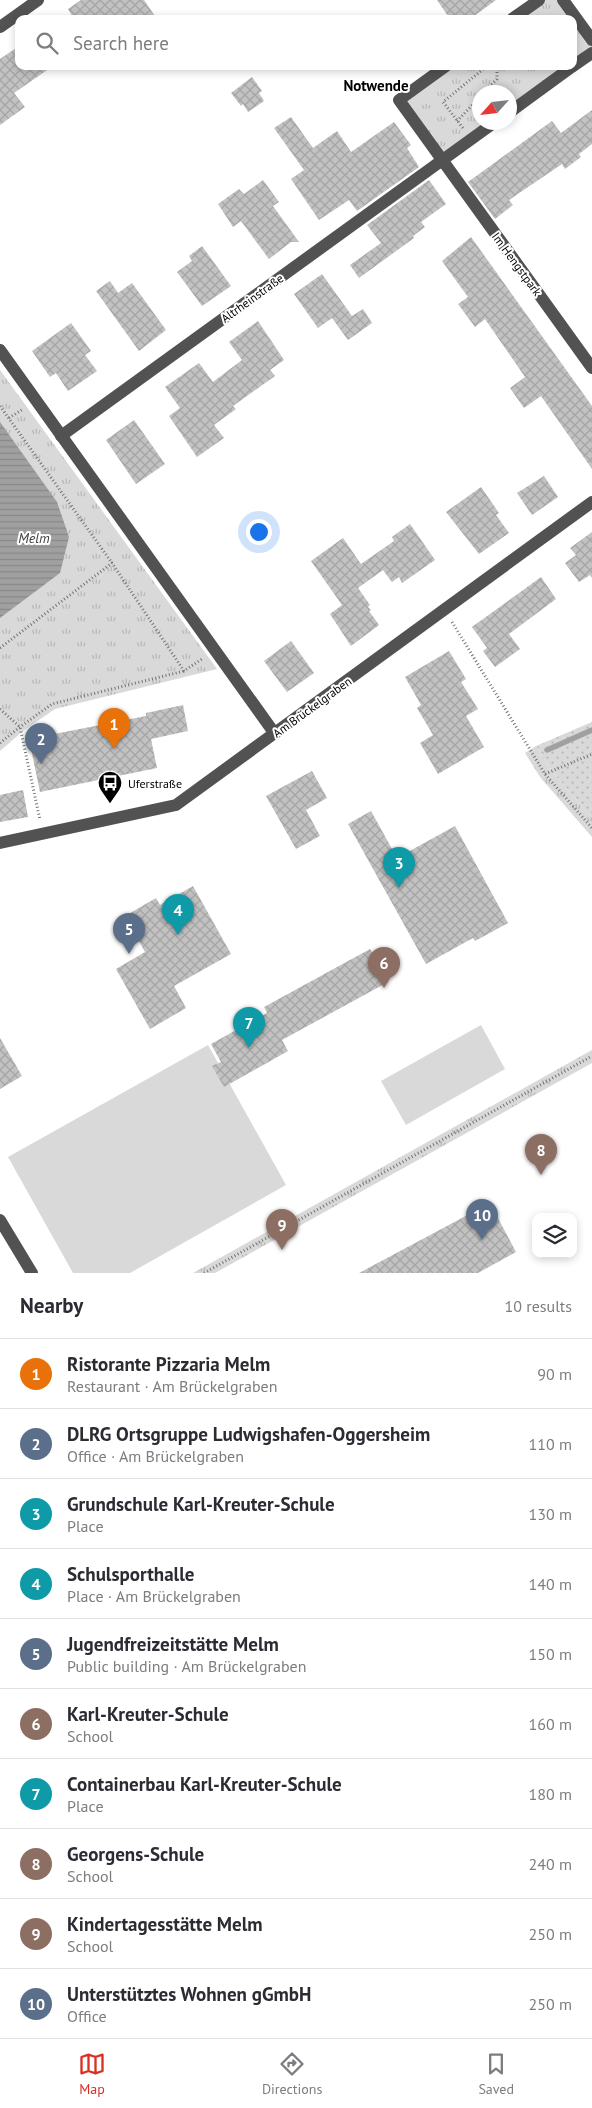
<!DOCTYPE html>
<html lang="en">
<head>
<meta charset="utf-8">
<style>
  :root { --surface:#fff; --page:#f2f2f3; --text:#2b2b33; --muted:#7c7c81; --line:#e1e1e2; --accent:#d93025 }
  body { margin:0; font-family:"PT Sans",sans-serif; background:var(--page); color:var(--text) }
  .controls { position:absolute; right:15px; bottom:15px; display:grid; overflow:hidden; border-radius:10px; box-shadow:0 2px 8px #0003 }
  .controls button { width:45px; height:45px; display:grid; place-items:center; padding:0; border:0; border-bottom:1px solid var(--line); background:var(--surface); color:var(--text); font:25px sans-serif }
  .compass { position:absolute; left:472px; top:85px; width:45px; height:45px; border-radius:50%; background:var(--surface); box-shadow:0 2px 8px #0003; rotate:243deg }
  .you { position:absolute; left:258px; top:531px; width:18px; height:18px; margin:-12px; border:4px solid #fff; border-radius:50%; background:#1a73e8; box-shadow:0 0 0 8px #1a73e833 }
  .badge { display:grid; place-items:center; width:32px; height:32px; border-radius:50%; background:var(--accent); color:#fff; font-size:16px; font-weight:700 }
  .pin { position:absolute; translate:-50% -41px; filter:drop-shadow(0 1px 2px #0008) }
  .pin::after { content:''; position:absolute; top:26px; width:18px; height:15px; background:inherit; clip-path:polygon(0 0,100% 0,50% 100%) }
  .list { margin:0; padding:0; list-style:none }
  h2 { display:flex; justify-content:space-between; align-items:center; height:65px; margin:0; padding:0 20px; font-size:21px }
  h2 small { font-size:16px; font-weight:400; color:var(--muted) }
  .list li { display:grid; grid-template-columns:32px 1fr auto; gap:15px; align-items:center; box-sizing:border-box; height:70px; padding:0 20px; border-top:1px solid var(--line) }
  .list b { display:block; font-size:19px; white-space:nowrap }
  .list p { margin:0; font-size:16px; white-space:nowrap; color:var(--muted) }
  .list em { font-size:16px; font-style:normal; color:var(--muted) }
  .icon { flex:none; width:28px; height:28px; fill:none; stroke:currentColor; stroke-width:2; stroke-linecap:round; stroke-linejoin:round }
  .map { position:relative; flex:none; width:592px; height:1273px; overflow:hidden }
  .search { position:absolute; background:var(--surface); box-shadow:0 2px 8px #0003; left:15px; right:15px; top:15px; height:55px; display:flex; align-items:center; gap:12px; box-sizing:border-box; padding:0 18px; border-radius:10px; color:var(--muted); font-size:19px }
  .sheet { height:765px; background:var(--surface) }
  nav { display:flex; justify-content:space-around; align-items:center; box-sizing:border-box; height:70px; border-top:1px solid var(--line); background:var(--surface); font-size:14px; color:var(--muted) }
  nav a { display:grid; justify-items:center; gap:2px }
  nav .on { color:var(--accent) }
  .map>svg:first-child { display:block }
</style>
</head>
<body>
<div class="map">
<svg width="592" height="1273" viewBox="0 0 592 1273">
  <defs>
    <pattern id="grass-dots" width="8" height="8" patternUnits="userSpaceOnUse" patternTransform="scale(1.25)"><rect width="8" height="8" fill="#d9d9d9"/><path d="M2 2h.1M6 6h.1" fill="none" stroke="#b8b8b8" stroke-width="1.8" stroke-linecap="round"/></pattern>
    <pattern id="park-tufts" width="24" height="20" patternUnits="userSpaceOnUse" patternTransform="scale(1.25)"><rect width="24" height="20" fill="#d9d9d9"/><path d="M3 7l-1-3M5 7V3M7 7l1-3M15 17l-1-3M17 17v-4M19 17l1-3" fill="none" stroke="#b8b8b8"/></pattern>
    <pattern id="water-rules" width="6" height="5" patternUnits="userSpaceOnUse" patternTransform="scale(1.25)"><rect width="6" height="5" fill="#a0a0a0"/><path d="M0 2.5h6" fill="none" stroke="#888"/></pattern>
    <pattern id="building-cross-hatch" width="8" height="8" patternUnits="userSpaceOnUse" patternTransform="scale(1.25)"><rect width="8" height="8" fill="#c2c2c2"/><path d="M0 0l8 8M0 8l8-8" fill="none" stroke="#a5a5a5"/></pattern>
  </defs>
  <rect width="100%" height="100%" fill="#fff"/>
  <!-- grass -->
  <polygon fill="url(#grass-dots)" points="592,722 592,818 550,769 536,746"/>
  <!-- park -->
  <g fill="url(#park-tufts)">
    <polygon points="539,0 563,0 592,40 592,53 573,66 573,19 512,19"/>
    <polygon points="446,66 573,66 510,112 510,92 480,92 480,122 495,123 442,161 399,100"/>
    <polygon points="0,370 217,669 55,709 23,731 0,751"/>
    <polygon points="536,746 550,769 592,818 592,837 540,777 525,753"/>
    <polygon points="592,1050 592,1063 215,1273 193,1273"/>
  </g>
  <!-- pitch -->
  <g fill="#d9d9d9">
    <polygon points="481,1025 505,1069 406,1125 381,1081"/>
    <polygon points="208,1045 286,1185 130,1273 73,1273 8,1157"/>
  </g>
  <!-- water -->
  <polygon fill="url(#water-rules)" points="0,422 57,502 69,537 60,573 0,618"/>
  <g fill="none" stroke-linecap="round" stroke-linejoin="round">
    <!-- stream -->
    <polyline stroke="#a0a0a0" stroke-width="5.5" points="547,750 592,730"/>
  </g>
  <!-- building -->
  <g fill="url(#building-cross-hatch)">
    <polygon points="81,0 144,0 157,19 74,19 68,9"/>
    <polygon points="437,0 496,0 470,19 450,19"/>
    <polygon points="19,46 19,66 53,66 14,93 25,107 0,125 0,59"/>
    <polygon points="252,77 262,91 259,93 264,101 248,112 243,104 241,106 231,93"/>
    <polygon points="592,110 592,144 579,154 581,157 565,169 562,164 509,200 513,205 495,219 468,182 552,121 561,133"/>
    <polygon points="291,117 313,148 337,131 351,152 394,122 411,145 407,148 419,167 357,211 349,200 319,220 291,179 304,170 274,128"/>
    <polygon points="263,180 279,202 273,206 299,242 291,242 269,259 241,221 233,227 218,204 239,189 244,194"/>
    <polygon points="429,180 446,204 421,222 425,227 413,236 414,238 359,278 350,265 381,243 367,225"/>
    <polygon points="471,237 592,406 592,469 541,396 524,408 510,388 525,377 485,319 475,327 458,304 468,297 442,261"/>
    <polygon points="202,246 231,286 202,306 177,272 192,261 189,256"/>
    <polygon points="322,274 352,316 363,309 372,323 348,340 332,318 318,328 294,294"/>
    <polygon points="110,281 118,293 132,283 166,330 139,351 96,291"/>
    <polygon points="258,321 284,360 270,370 275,376 233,406 236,409 214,425 224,438 197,457 169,416 180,408 165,387 199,363 213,382 242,360 229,342"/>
    <polygon points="71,323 91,351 85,355 97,371 68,391 56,373 50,377 32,351"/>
    <polygon points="134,420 165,464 136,484 106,440"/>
    <polygon points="544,476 558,497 532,515 517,493"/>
    <polygon points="481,487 499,513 496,515 509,533 479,554 446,512"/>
    <polygon points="410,524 435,560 402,583 399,577 392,582 383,570 358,588 370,605 368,607 371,610 369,611 379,625 351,646 330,614 342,605 311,561 343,538 361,564 394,541 392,537"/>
    <polygon points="592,532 592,578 590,575 579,582 565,563 576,555 570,548"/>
    <polygon points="541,577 556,599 509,634 520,649 495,667 483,651 487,648 472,627"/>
    <polygon points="291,641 314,673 287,692 264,661"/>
    <polygon points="449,651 466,679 461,682 478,709 466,716 484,747 438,774 420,743 433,735 417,708 421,705 405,677"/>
    <polygon points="183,705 188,731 151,739 157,768 40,792 29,739 146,716 146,713"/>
    <polygon points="312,771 327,798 306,810 320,836 296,849 266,796"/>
    <polygon points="23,790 28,817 0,822 0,795"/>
    <polygon points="371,811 397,858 455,826 508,923 475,941 473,938 426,964 348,824"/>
    <polygon points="193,886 231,954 174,986 186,1008 150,1029 116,969 145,952 125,916 156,898 160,905"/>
    <polygon points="370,949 388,982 282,1040 288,1051 224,1087 212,1066 221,1062 211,1044 267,1013 264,1007"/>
    <polygon points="0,1038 22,1076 0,1089"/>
    <polygon points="490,1203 516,1252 478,1273 359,1273"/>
  </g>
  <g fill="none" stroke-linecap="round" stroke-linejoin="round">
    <!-- path -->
    <g stroke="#747474" stroke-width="3" stroke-dasharray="1 2.5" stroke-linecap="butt">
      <polyline points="484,92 497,79 497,66"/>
      <polyline points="457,121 480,97"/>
      <polyline points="463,128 443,102 487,66"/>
      <polyline points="0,406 112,563"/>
      <polyline points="9,418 23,409"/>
      <polyline points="452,622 545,774 592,828"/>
      <polyline points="0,648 112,563 184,671 202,659"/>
      <polyline points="0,709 20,727 40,820"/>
      <polyline points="0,743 20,727 52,704 184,671"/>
      <polyline points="545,774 592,754"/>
      <polyline points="204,1273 592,1056"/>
    </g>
    <!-- minor -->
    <g stroke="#525252" stroke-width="12">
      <polyline points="563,0 592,40"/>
      <polyline points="512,19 539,0"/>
      <polyline points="0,27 38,0"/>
      <polyline points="446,66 399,100 592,368"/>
      <polyline points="573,66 592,53"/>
      <polyline points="510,112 573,66"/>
      <polyline points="0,350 275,734"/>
      <polyline points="61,436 495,122"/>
      <polyline points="0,843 176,805 592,502"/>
      <polyline points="0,1220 32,1273"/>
    </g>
  </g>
  <!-- icons -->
  <defs>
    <symbol id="bus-pin" viewBox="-11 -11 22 30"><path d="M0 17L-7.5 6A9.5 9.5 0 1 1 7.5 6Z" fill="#000" stroke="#fff"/><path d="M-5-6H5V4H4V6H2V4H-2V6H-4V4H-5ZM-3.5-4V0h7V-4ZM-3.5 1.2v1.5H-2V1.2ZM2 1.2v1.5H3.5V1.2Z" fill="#fff"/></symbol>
  </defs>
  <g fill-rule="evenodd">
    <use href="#bus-pin" x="96" y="769" width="28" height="38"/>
  </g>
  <g text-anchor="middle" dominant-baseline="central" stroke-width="4" stroke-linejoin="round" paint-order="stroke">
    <!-- street labels -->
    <g font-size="12" fill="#000" stroke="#fff">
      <text transform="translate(517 264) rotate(54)">Im Hengstpark</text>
      <text transform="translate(252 298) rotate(-36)">Altrheinstraße</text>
      <text transform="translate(312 707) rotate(-36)">Am Brückelgraben</text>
    </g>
    <!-- poi labels -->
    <g font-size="12" fill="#000" stroke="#fff" text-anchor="start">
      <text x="128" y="783">Uferstraße</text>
    </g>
    <!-- water labels -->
    <g font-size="14" font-style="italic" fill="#414141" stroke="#fff">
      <text x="34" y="538">Melm</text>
    </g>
    <!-- quarter labels -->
    <g font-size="15" font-weight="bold" fill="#000" stroke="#fff">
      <text x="376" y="85">Notwende</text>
    </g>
  </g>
</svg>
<div class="controls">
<button><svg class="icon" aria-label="layers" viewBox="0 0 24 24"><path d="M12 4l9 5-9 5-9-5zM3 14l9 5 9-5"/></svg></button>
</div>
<svg class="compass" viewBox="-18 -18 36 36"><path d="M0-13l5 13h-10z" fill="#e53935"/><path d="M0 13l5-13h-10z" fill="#7c7c81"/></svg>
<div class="you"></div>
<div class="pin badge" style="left:114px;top:749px;background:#e8710a">1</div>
<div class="pin badge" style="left:41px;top:764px;background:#5c6f8a">2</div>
<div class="pin badge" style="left:399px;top:888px;background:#0f9aa8">3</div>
<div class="pin badge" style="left:178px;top:935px;background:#0f9aa8">4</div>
<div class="pin badge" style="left:129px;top:954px;background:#5c6f8a">5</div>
<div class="pin badge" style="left:384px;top:988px;background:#8d6e63">6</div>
<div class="pin badge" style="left:249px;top:1048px;background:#0f9aa8">7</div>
<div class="pin badge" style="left:541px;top:1175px;background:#8d6e63">8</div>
<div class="pin badge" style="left:282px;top:1250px;background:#8d6e63">9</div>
<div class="pin badge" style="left:482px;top:1240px;background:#5c6f8a">10</div>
<div class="search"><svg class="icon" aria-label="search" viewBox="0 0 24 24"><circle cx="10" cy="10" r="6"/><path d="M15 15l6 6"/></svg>Search here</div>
</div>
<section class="sheet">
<h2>Nearby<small>10 results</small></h2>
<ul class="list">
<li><span class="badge" style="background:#e8710a">1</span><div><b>Ristorante Pizzaria Melm</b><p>Restaurant · Am Brückelgraben</p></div><em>90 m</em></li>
<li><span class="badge" style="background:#5c6f8a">2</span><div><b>DLRG Ortsgruppe Ludwigshafen-Oggersheim</b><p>Office · Am Brückelgraben</p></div><em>110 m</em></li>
<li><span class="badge" style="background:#0f9aa8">3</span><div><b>Grundschule Karl-Kreuter-Schule</b><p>Place</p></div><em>130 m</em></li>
<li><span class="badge" style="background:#0f9aa8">4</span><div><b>Schulsporthalle</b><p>Place · Am Brückelgraben</p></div><em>140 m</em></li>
<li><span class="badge" style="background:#5c6f8a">5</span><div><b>Jugendfreizeitstätte Melm</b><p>Public building · Am Brückelgraben</p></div><em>150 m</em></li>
<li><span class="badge" style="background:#8d6e63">6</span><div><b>Karl-Kreuter-Schule</b><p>School</p></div><em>160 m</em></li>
<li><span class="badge" style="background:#0f9aa8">7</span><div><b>Containerbau Karl-Kreuter-Schule</b><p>Place</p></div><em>180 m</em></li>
<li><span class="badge" style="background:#8d6e63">8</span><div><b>Georgens-Schule</b><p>School</p></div><em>240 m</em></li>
<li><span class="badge" style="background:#8d6e63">9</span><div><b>Kindertagesstätte Melm</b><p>School</p></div><em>250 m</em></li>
<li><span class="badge" style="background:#5c6f8a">10</span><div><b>Unterstütztes Wohnen gGmbH</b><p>Office</p></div><em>250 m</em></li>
</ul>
</section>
<nav>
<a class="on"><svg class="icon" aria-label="map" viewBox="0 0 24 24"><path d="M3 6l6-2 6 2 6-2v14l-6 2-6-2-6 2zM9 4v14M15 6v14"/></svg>Map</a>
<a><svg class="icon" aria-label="directions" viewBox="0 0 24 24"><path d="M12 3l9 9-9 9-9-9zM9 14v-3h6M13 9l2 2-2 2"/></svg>Directions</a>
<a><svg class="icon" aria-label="saved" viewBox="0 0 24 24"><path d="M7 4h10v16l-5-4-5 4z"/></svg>Saved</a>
</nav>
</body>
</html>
